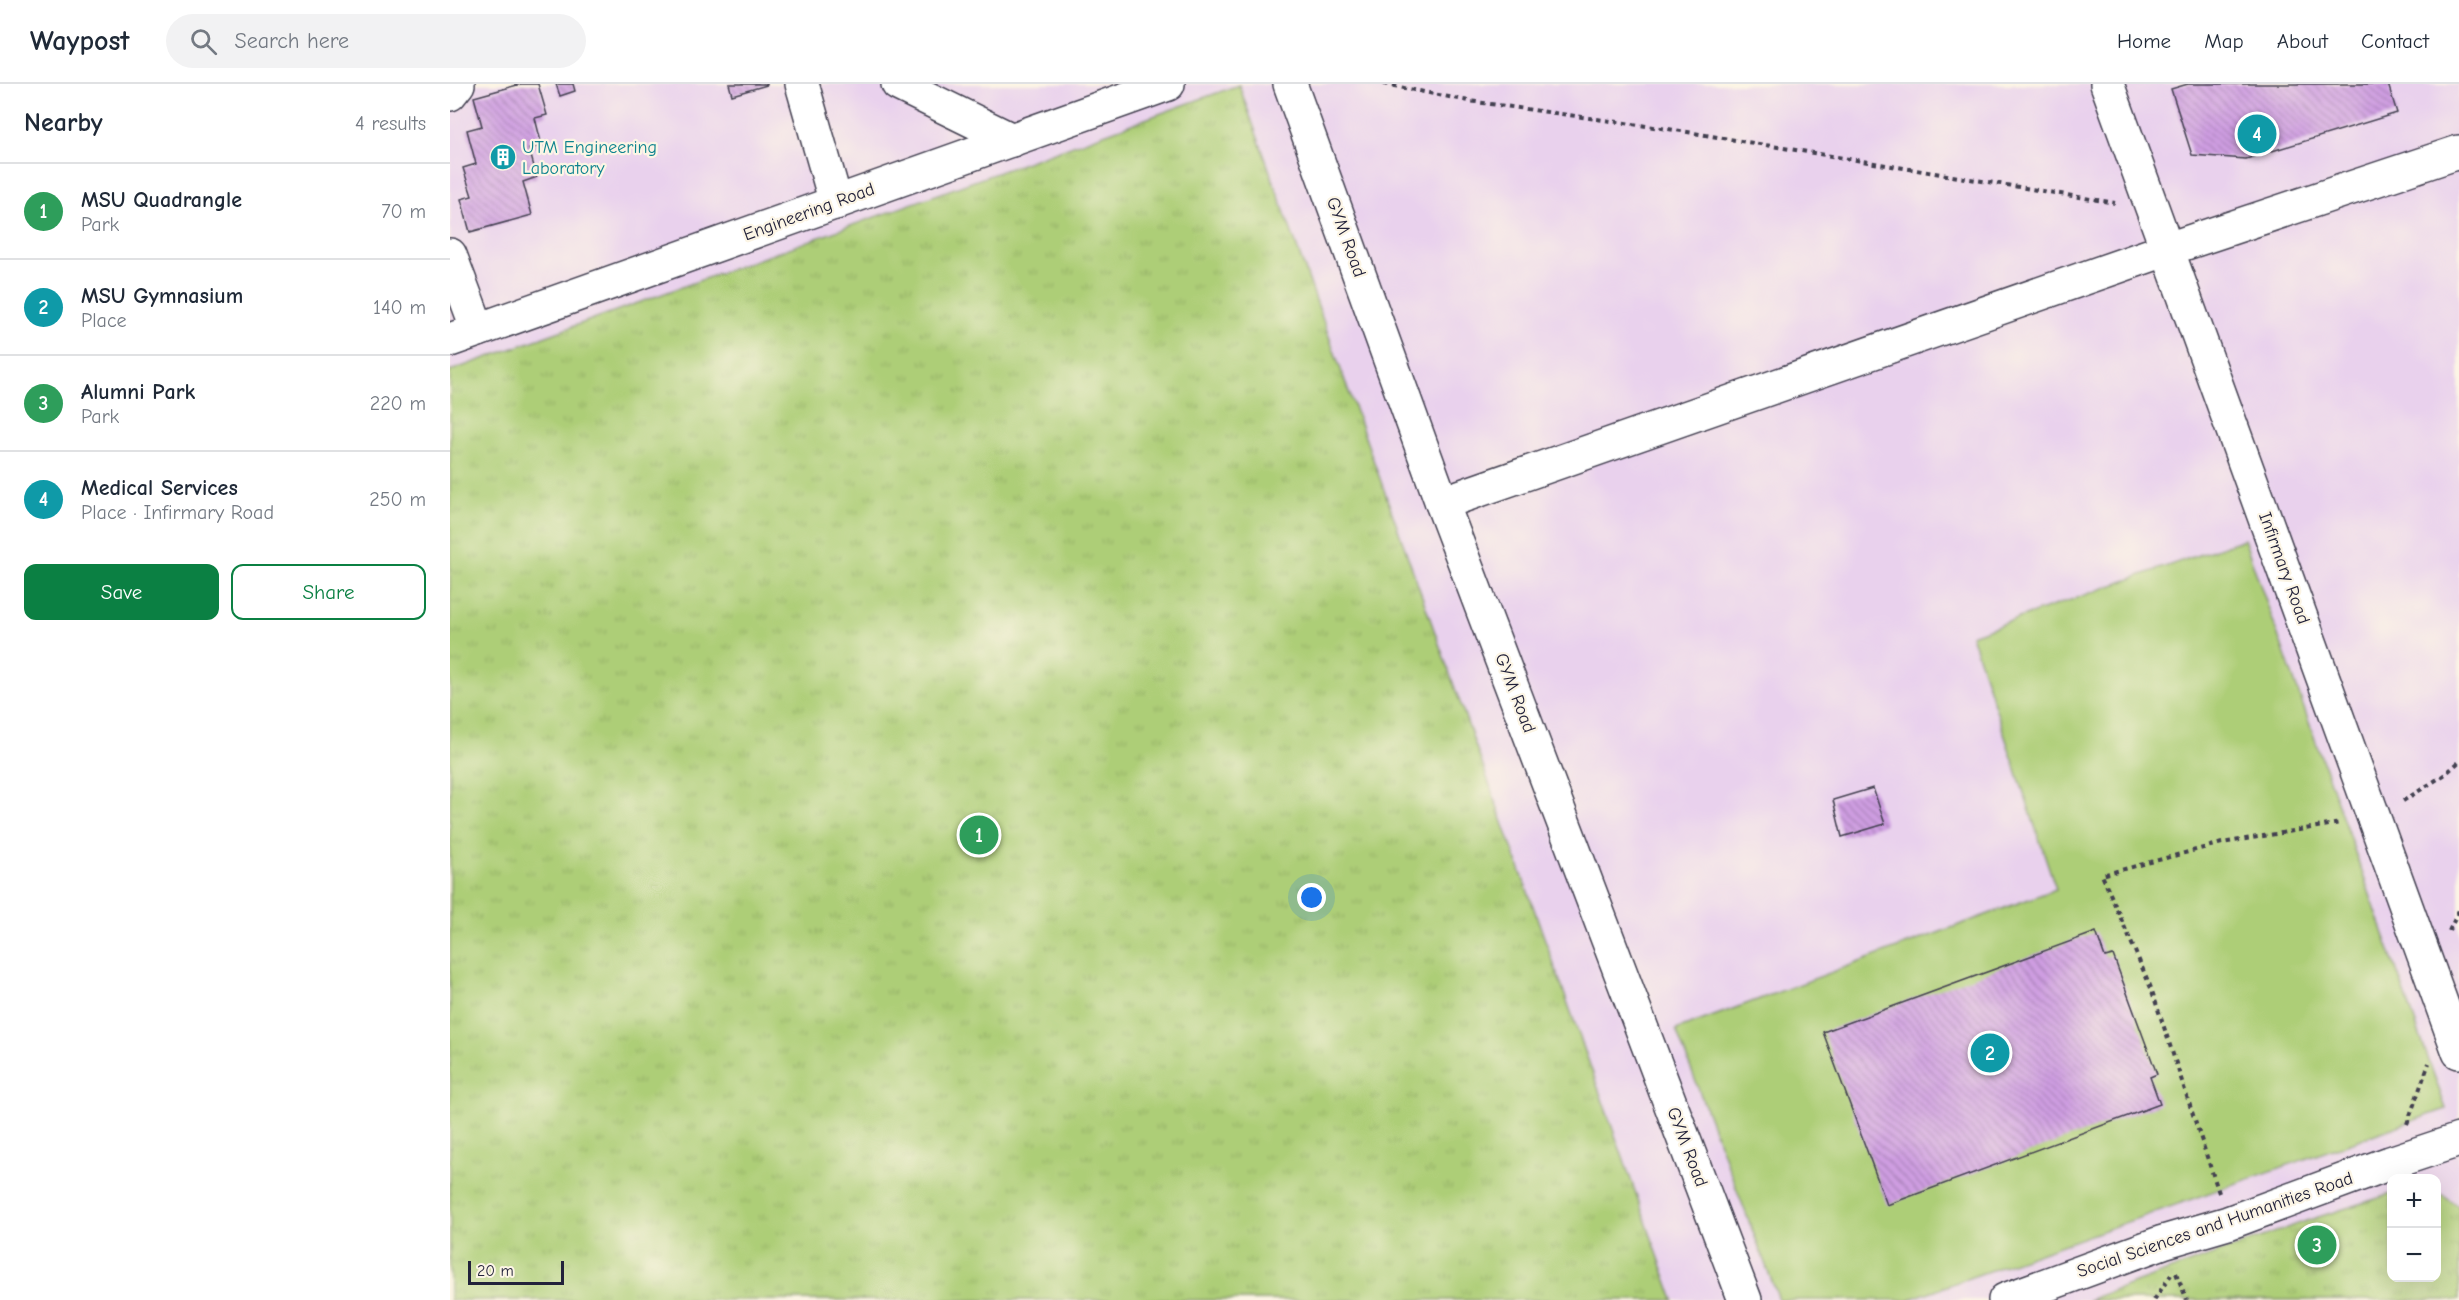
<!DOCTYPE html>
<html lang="en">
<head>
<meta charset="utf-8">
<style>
  :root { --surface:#fff; --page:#f2f2f3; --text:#1f2937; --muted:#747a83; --line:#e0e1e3; --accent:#0b8043 }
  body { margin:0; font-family:"Comic Neue",sans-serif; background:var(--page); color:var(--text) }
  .controls { position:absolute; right:18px; bottom:18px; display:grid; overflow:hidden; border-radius:12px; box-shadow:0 6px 24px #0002 }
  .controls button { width:54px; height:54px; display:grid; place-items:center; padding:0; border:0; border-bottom:2px solid var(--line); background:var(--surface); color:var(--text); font:30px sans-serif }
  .scale { position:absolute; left:18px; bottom:15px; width:96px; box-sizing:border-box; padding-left:6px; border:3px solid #22223b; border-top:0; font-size:16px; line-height:21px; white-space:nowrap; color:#22223b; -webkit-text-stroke:4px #fcf5e5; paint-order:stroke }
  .you { position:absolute; left:862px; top:814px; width:21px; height:21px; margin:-15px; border:4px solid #fff; border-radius:50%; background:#1a73e8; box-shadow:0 0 0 9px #1a73e833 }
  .badge { display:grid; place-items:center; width:39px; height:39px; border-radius:50%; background:var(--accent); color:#fff; font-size:20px; font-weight:700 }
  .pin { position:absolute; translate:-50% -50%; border:3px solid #fff; box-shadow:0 2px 6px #0006 }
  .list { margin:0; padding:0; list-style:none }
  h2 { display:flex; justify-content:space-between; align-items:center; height:78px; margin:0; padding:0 24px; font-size:26px }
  h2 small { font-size:20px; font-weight:400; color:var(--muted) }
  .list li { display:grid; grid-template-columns:39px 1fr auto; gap:18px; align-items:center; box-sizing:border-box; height:96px; padding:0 24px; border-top:2px solid var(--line) }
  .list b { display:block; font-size:22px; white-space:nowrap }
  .list p { margin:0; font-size:20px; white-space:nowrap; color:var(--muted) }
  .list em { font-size:20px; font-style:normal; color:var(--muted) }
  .actions { display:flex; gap:12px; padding:18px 24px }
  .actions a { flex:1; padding:14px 0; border:2px solid var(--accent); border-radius:12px; text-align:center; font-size:21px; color:var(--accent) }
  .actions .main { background:var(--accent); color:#fff }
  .icon { flex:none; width:33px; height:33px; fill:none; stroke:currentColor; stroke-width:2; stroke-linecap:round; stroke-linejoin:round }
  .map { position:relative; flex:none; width:2009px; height:1216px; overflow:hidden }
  header { display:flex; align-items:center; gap:36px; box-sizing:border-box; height:84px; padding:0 30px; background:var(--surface); border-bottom:2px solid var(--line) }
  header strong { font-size:28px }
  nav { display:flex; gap:33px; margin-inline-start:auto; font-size:21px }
  .search { width:420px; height:54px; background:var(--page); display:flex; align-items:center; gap:15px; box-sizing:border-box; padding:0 21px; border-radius:33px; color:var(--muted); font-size:22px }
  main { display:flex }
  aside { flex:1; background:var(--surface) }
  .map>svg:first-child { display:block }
</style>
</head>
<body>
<header>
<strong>Waypost</strong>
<div class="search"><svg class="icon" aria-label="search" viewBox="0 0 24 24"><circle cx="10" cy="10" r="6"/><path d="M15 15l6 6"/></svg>Search here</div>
<nav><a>Home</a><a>Map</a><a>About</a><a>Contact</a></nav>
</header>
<main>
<aside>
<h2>Nearby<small>4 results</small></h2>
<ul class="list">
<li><span class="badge" style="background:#2e9e5b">1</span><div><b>MSU Quadrangle</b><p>Park</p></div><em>70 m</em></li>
<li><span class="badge" style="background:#0f9aa8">2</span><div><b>MSU Gymnasium</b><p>Place</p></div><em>140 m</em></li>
<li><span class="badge" style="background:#2e9e5b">3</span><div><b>Alumni Park</b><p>Park</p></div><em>220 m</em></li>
<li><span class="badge" style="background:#0f9aa8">4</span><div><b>Medical Services</b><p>Place · Infirmary Road</p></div><em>250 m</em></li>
</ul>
<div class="actions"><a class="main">Save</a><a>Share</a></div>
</aside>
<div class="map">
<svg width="2009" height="1216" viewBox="0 0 2009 1216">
  <defs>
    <pattern id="park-tufts" width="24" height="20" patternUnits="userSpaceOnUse" patternTransform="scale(1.5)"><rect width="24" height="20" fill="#adce77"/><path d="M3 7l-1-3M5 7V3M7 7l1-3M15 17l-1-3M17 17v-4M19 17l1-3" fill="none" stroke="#95b168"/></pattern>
    <pattern id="building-back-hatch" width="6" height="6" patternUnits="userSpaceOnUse" patternTransform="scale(1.5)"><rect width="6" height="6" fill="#cf9ee2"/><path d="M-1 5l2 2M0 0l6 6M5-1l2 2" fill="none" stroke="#a880b8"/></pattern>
  </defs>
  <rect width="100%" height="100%" fill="#fcf5e5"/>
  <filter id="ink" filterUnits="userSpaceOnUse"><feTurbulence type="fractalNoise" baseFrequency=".0167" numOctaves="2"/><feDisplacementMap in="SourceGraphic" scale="12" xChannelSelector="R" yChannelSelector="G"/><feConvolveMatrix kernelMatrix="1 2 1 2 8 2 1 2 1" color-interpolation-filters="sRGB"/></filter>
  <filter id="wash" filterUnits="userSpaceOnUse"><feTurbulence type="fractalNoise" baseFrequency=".008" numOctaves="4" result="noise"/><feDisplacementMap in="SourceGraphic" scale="24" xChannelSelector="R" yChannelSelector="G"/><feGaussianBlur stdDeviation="1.35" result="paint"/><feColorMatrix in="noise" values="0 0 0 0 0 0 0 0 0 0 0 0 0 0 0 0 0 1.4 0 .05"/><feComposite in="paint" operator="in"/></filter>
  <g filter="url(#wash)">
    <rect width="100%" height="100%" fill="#f5e1c6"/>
    <!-- built -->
    <path fill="#e9d1ed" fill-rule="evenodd" d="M0,0H2009V1216H0ZM1942,1094H1986V1194H1942Z"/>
    <!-- grass -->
    <polygon fill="#adce77" stroke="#687859" stroke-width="1.5" points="1794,455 1996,1025 1457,1216 1329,1216 1226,946 1606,805 1521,551"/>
    <!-- park -->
    <g fill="url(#park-tufts)" stroke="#687859" stroke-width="1.5">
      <polygon points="789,1 1224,1216 0,1216 0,287"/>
      <polygon points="1987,1109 1995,1112 2009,1123 2009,1216 1638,1216 1859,1136 1941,1110 1942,1194 1986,1194"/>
    </g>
    <g id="blocks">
      <!-- building -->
      <g fill="url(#building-back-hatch)">
        <polygon points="71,0 88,0 97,31 85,34 92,62 79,65 87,93 73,98 82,131 20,148 11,115 22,112 13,84 26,80 17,46 32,42 24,13"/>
        <polygon points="106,0 123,0 125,7 110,12"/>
        <polygon points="279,0 317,0 317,1 282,11"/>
        <polygon points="1738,0 1938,0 1947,29 1796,75 1742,71 1721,5"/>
        <polygon points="1423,704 1435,740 1392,753 1383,716"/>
        <polygon points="1646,848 1655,873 1663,871 1707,990 1700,993 1710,1020 1437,1121 1373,948"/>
      </g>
    </g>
  </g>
  <g filter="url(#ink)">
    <use href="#blocks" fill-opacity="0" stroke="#423f50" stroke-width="1.5"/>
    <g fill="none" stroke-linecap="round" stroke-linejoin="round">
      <defs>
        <g id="minor">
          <polyline points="352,0 386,119"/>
          <polyline points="448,0 562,56"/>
          <polyline points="840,0 992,419 1295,1216"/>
          <polyline points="1657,0 2009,968"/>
          <polyline points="0,10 8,0"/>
          <polyline points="0,171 28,246"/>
          <polyline points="0,256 718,0"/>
          <polyline points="992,419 1718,165 2009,68"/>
          <polyline points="1555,1216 1713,1158 1778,1139 1940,1079 2009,1056"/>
        </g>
      </defs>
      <!-- minor casing -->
      <use href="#minor" stroke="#423f50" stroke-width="36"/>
      <!-- path -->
      <g stroke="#423f50" stroke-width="4" stroke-dasharray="4.5 4.5" stroke-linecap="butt">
        <polyline points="934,0 1019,17 1225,46 1665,119"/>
        <polyline points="1953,717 1994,691 2009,678"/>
        <polyline points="1999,847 2009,826"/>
        <polyline points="1957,1040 1979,979"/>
        <polyline points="1769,1109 1701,904 1652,791 1772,759 1890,739"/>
        <polyline points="1726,1189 1737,1216"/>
        <polyline points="1704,1216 1721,1191"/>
      </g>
      <!-- minor -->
      <use href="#minor" stroke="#fff" stroke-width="33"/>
    </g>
  </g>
  <!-- icons -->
  <defs>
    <symbol id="building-disc" viewBox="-11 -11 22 22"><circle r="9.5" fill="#0f9aa8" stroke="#fcf5e5"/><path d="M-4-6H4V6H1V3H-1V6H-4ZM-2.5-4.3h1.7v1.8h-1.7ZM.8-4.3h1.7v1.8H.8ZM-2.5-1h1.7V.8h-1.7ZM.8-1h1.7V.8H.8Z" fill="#fff"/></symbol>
  </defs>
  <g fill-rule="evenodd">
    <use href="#building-disc" x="38" y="58" width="30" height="30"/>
  </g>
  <g text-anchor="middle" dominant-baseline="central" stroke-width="4.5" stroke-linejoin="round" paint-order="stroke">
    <!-- culture labels -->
    <g font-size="18" fill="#0d838f" stroke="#fcf5e5" text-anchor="start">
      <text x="72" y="63">UTM Engineering<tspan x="72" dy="21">Laboratory</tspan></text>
    </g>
    <!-- street labels -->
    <g font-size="18" fill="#22223b" stroke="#fcf5e5">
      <text transform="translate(359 128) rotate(-20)">Engineering Road</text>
      <text transform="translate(896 153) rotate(70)">GYM Road</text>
      <text transform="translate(1834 484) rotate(70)">Infirmary Road</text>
      <text transform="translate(1065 609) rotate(69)">GYM Road</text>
      <text transform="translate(1237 1063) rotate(69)">GYM Road</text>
      <text transform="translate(1765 1141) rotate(-19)">Social Sciences and Humanities Road</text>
    </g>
  </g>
</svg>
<div class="controls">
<button>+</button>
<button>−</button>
</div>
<div class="scale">20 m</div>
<div class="you"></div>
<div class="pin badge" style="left:529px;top:751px;background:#2e9e5b">1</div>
<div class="pin badge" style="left:1540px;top:969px;background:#0f9aa8">2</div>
<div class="pin badge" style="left:1867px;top:1161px;background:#2e9e5b">3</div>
<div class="pin badge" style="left:1807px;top:50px;background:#0f9aa8">4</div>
</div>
</main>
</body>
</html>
